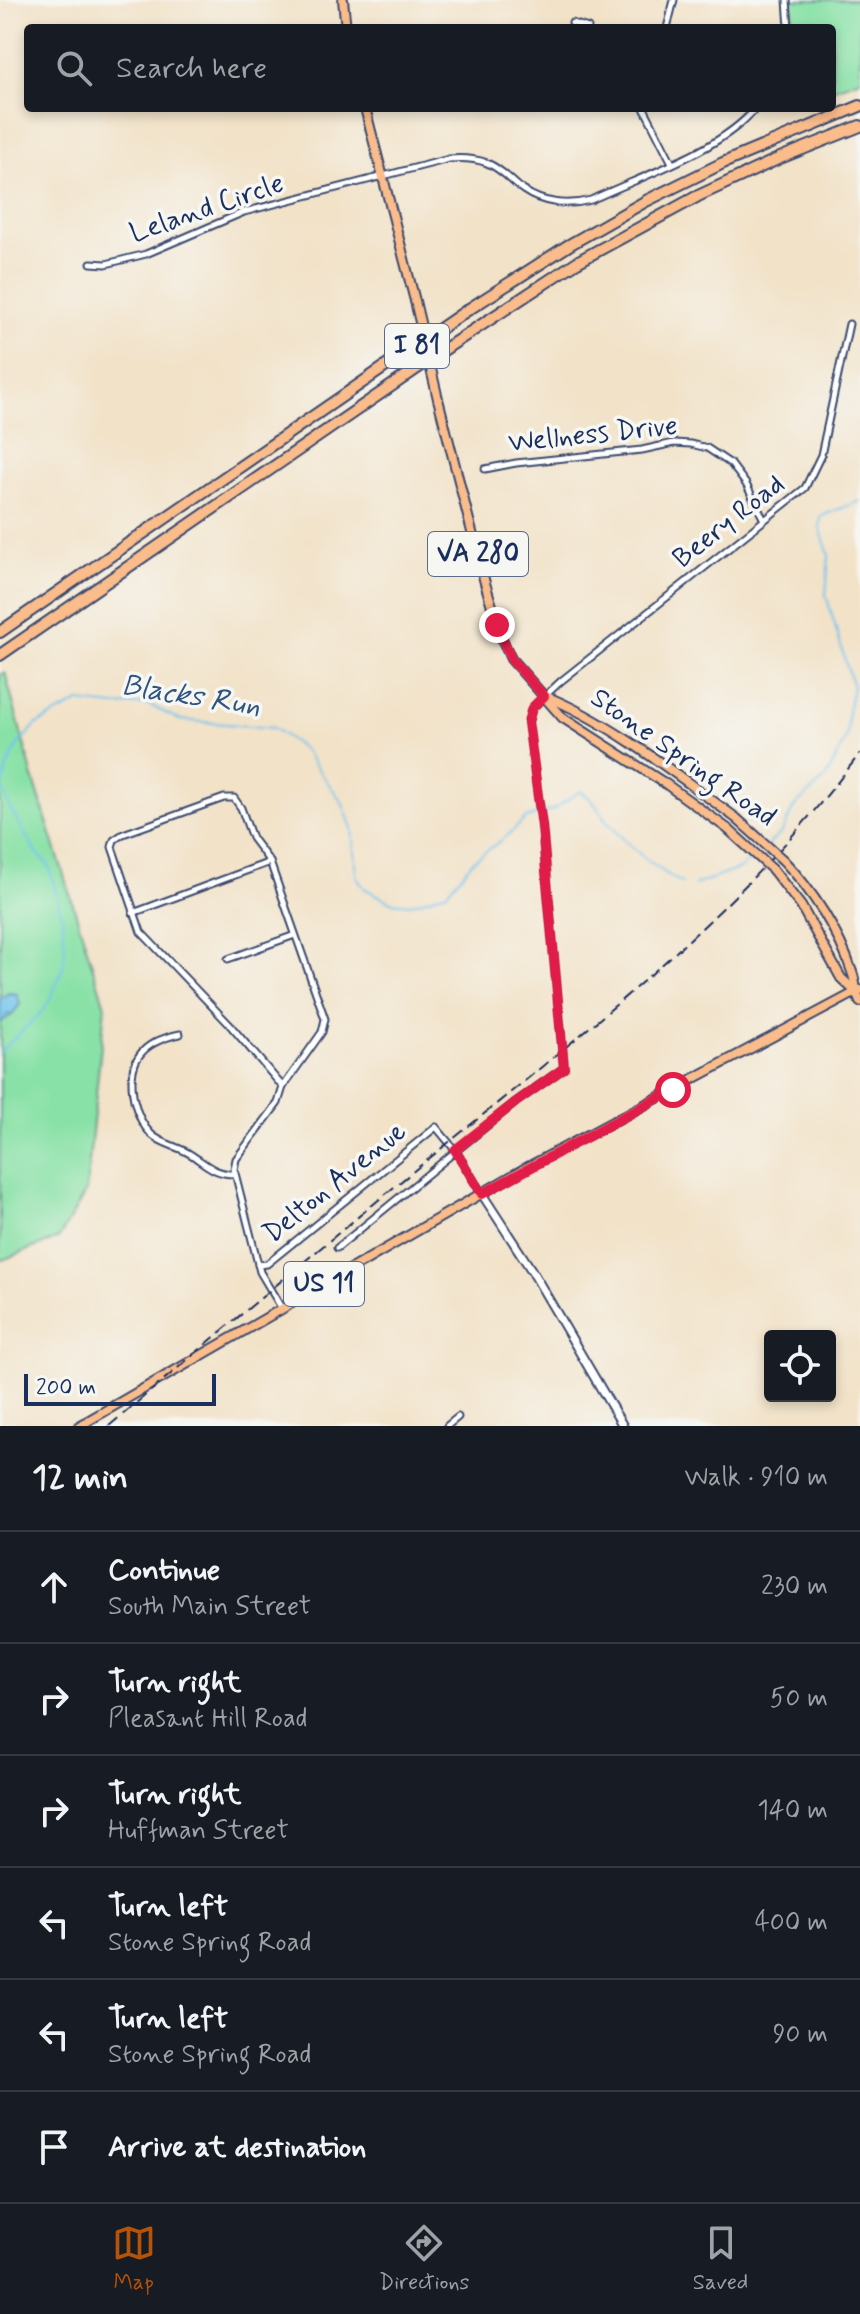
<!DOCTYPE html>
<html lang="en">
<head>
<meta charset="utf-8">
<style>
  :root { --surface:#171b24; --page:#20242c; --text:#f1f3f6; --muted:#9ea1a6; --line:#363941; --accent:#b45309 }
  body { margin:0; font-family:Mynerve,sans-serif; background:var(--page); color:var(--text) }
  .controls { position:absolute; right:24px; bottom:24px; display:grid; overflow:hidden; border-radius:8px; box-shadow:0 4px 12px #0003 }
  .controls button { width:72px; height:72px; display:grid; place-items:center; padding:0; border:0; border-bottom:2px solid var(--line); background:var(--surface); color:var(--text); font:40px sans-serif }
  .scale { position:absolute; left:24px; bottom:20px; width:192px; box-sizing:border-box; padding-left:8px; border:4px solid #1b2f5e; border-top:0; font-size:22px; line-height:28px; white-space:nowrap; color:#1b2f5e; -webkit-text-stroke:6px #f6f6f2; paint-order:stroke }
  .stop { position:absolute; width:24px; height:24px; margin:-18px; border:6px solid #e11d48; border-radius:50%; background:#fff }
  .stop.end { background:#e11d48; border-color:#fff; box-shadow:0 2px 8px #0008 }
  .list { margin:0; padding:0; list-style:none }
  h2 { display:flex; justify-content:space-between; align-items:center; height:104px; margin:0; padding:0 32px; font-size:34px }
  h2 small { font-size:26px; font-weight:400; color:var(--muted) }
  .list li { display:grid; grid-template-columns:52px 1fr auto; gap:24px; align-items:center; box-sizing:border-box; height:112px; padding:0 32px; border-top:2px solid var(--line) }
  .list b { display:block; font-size:30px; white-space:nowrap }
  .list p { margin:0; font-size:26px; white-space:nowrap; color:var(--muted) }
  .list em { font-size:26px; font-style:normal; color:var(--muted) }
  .icon { flex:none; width:44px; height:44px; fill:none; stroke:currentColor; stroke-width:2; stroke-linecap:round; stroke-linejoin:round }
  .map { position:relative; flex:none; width:860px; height:1426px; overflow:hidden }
  .search { position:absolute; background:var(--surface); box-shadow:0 4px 12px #0003; left:24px; right:24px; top:24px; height:88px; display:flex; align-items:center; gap:20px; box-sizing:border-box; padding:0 28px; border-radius:8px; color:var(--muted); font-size:30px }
  .sheet { height:776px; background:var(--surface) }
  nav { display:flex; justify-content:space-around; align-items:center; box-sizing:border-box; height:112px; border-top:2px solid var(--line); background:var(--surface); font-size:22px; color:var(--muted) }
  nav a { display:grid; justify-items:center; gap:4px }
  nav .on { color:var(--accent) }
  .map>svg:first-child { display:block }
</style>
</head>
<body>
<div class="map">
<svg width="860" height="1426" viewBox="0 0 860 1426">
  <defs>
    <pattern id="water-ripples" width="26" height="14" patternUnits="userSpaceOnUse" patternTransform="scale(2)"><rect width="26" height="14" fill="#70c3ec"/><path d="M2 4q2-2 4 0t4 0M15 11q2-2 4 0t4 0" fill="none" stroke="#5b9fc2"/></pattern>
  </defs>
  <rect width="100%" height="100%" fill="#f6f6f2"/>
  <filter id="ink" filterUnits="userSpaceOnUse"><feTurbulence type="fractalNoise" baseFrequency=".0125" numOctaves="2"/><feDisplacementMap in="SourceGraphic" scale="16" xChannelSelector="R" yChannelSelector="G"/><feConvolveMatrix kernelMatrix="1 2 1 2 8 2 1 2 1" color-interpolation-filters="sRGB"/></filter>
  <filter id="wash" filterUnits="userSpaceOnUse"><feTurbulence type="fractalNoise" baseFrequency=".006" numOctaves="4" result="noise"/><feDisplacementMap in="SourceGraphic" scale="32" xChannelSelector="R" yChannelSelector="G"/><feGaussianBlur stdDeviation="1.8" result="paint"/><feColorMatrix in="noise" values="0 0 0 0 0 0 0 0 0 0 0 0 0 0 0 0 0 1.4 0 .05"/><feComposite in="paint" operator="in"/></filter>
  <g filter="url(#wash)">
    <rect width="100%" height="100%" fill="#f2e2c8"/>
    <!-- park -->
    <g fill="#88e1a6" stroke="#528882" stroke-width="2">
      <polygon points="792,0 860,0 860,79 832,89 832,28 793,28"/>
      <polygon points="5,672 32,774 105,1006 86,1191 59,1238 0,1261 0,675"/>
    </g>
    <!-- water -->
    <polygon fill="url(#water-ripples)" stroke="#4679a5" stroke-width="2" points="9,993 17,994 20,1004 12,1015 0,1022 0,998"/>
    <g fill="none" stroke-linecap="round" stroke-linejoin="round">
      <!-- stream -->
      <g stroke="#70c3ec" stroke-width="2">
        <polyline points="768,845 782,832 794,807 826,778 847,736 848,711 853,687 826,595 829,555 820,528 821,516 860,501"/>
        <polyline points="695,885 739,869 754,857"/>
        <path d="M0,1052L42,1012L51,998L63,967L65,950L62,917L49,866L35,851L9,807L3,789L7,767L18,744L37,724L79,702L115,706L147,704L180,720L274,728L303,749L342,802L352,828L356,875L364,888L391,902L411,904L447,892L474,860L507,836L526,818L553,810L580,791C595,799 598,811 609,824C630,847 654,868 682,883"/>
      </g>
    </g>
  </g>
  <g filter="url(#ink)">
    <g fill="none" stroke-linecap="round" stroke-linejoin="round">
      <defs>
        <g id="minor">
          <polyline points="787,0 789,28"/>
          <polyline points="572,23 588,28"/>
          <polyline points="667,28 674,0"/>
          <polyline points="644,108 672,163"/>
          <path d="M91,263L106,264L146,254L244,212L449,159C462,158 474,158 487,163C502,169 511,181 523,190C543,204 568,206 591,200C642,176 720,151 756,108"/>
          <polyline points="485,469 516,463 642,450 674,443 691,444 707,448 731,464 746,484 764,520"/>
          <polygon points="224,798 234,798 241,808 252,838 270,862 325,1019 322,1032 283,1087 229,1024 141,932 112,847 114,840 123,834"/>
          <polyline points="133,913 270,862"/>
          <polyline points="228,959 295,935"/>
          <path d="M180,1034C141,1042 126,1061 134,1100C137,1113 142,1125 151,1134C161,1144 178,1146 190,1154C206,1164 214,1174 234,1174"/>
          <polyline points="337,1248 516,1102 564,1068 542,826 528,722 532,708 561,681 805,488 821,455 849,324"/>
          <polyline points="258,1265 267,1264 436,1127 455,1150 482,1194"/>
          <polyline points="282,1309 260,1272 234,1169 236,1159 278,1103 283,1087"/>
          <polyline points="447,1426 458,1417"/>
        </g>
        <polyline id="tertiary" points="482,1194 532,1271 623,1426"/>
        <g id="primary">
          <polyline points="343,0 346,28"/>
          <polyline points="365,108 415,301"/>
          <polyline points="438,399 485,583 502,639 511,659 563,718 666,784 728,829"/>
          <path d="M545,696C609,721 680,777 736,818"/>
          <path d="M783,860C812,890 839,932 852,972C856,982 855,992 860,1002"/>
          <polyline points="773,870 801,906 841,978 855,991"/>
          <polyline points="79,1426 524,1169 860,990"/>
        </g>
        <g id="motorway">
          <polyline points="0,632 466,311 569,245 646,201 723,163 860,106"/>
          <polyline points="0,655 451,345 577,262 698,196 780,158 860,126"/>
        </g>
      </defs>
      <!-- minor casing -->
      <use href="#minor" stroke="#3b4a6e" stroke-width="9"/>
      <!-- tertiary casing -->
      <use href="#tertiary" stroke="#3b4a6e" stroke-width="11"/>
      <!-- primary casing -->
      <use href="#primary" stroke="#3b4a6e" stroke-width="12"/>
      <!-- motorway casing -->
      <use href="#motorway" stroke="#3b4a6e" stroke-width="14"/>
      <!-- minor -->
      <use href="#minor" stroke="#fff" stroke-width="5"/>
      <!-- tertiary -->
      <use href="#tertiary" stroke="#fff" stroke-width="7"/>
      <!-- primary -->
      <use href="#primary" stroke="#fabc8b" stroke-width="8"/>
      <!-- motorway -->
      <use href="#motorway" stroke="#fabc8b" stroke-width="10"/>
      <!-- rail -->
      <path stroke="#1b2f5e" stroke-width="2" stroke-dasharray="12 6" stroke-linecap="butt" d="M109,1426C223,1330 337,1233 453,1139C597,1022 748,904 860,753"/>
      <defs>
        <g id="primary-bridge">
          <polyline points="415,301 438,399"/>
          <polyline points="736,818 783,860"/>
          <polyline points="728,829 773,870"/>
        </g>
      </defs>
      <!-- primary-bridge casing -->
      <use href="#primary-bridge" stroke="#3b4a6e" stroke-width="12" stroke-linecap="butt"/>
      <!-- primary-bridge -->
      <use href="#primary-bridge" stroke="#fabc8b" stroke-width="8"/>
    </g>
  </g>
  <g fill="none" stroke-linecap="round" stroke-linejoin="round" filter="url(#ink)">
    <!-- route -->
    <polyline stroke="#e11d48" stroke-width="10" points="497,625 511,659 544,696 532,708 528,722 542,826 564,1068 516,1102 455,1150 482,1194 673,1090"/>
  </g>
  <g text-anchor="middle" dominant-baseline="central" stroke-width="7" stroke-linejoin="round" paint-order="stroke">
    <!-- shield labels -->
    <g fill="#f6f6f2" stroke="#5d6b8a" stroke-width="2">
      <rect x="385" y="324" width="64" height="44" rx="6"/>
      <rect x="428" y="532" width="100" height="44" rx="6"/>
      <rect x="284" y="1262" width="80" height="44" rx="6"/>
    </g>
    <g font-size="26" font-weight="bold" fill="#1b2f5e">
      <text x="417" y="346">I 81</text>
      <text x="478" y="554">VA 280</text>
      <text x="324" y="1284">US 11</text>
    </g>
    <!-- street labels -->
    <g font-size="28" fill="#1b2f5e" stroke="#f6f6f2">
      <text transform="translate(207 209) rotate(-19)">Leland Circle</text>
      <text transform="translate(593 435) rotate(-6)">Wellness Drive</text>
      <text transform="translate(729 522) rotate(-38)">Beery Road</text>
      <text transform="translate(683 758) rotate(35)">Stone Spring Road</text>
      <text transform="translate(335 1183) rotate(-39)">Delton Avenue</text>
    </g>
    <!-- water labels -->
    <g font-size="30" font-style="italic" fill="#305482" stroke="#f6f6f2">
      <text transform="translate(191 696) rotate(9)">Blacks Run</text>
    </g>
  </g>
</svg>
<div class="controls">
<button><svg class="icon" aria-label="locate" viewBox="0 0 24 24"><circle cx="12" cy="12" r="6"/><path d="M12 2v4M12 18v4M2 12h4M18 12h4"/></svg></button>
</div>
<div class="scale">200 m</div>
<div class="stop" style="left:673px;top:1090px"></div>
<div class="stop end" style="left:497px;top:625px"></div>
<div class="search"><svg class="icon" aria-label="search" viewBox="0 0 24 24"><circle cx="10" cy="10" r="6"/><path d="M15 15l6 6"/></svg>Search here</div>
</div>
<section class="sheet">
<h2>12 min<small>Walk · 910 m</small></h2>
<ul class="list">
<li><svg class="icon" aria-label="ahead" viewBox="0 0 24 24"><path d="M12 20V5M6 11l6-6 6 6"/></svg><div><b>Continue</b><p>South Main Street</p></div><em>230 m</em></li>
<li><svg class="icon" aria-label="right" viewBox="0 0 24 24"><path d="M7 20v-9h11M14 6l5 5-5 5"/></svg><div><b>Turn right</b><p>Pleasant Hill Road</p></div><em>50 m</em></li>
<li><svg class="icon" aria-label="right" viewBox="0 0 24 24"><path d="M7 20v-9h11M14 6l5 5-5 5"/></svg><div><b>Turn right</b><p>Huffman Street</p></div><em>140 m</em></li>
<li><svg class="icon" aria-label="left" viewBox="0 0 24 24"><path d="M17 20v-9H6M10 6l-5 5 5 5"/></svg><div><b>Turn left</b><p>Stone Spring Road</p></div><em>400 m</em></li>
<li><svg class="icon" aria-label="left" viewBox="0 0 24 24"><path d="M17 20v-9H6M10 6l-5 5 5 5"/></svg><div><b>Turn left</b><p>Stone Spring Road</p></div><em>90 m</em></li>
<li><svg class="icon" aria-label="arrive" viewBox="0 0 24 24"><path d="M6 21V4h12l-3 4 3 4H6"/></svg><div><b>Arrive at destination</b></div></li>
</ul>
</section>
<nav>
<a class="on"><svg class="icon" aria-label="map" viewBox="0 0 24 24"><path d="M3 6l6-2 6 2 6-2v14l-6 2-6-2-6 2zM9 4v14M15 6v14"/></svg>Map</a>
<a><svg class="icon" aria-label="directions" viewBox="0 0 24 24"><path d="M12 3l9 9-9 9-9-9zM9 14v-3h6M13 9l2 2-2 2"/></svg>Directions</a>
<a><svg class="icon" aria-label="saved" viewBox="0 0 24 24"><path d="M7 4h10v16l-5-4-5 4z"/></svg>Saved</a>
</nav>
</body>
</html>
